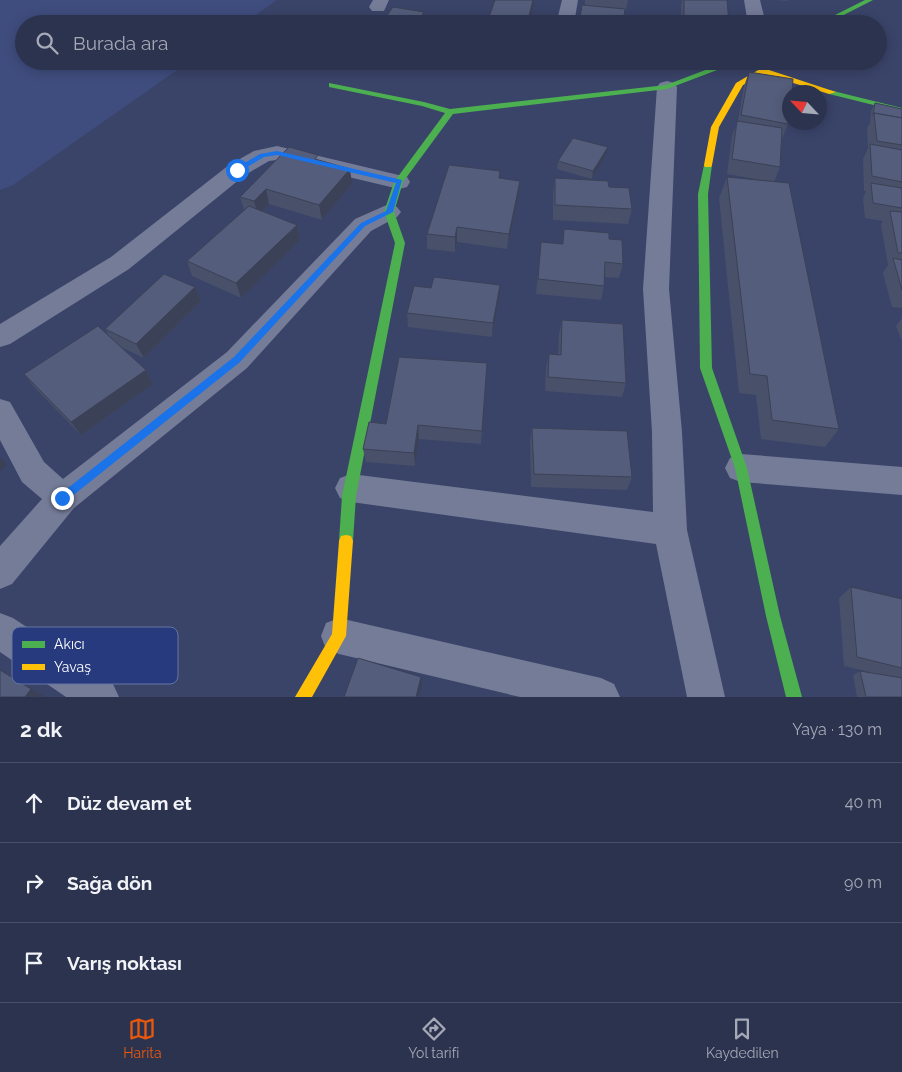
<!DOCTYPE html>
<html lang="tr">
<head>
<meta charset="utf-8">
<style>
  :root { --surface:#2c334f; --page:#343b56; --text:#f1f3f6; --muted:#a6aab7; --line:#484e66; --accent:#ea580c }
  body { margin:0; font-family:Raleway,sans-serif; background:var(--page); color:var(--text) }
  .compass { position:absolute; left:782px; top:85px; width:45px; height:45px; border-radius:50%; background:var(--surface); box-shadow:0 2px 12px #0003; rotate:296deg }
  .stop { position:absolute; width:15px; height:15px; margin:-11px; border:4px solid #1a73e8; border-radius:50%; background:#fff }
  .stop.end { background:#1a73e8; border-color:#fff; box-shadow:0 1px 5px #0008 }
  .list { margin:0; padding:0; list-style:none }
  h2 { display:flex; justify-content:space-between; align-items:center; height:65px; margin:0; padding:0 20px; font-size:21px }
  h2 small { font-size:16px; font-weight:400; color:var(--muted) }
  .list li { display:grid; grid-template-columns:32px 1fr auto; gap:15px; align-items:center; box-sizing:border-box; height:80px; padding:0 20px; border-top:1px solid var(--line) }
  .list b { display:block; font-size:19px; white-space:nowrap }
  .list em { font-size:16px; font-style:normal; color:var(--muted) }
  .icon { flex:none; width:28px; height:28px; fill:none; stroke:currentColor; stroke-width:2; stroke-linecap:round; stroke-linejoin:round }
  .map { position:relative; flex:none; width:902px; height:697px; overflow:hidden }
  .search { position:absolute; background:var(--surface); box-shadow:0 2px 12px #0003; left:15px; right:15px; top:15px; height:55px; display:flex; align-items:center; gap:12px; box-sizing:border-box; padding:0 18px; border-radius:28px; color:var(--muted); font-size:19px }
  .sheet { height:305px; background:var(--surface) }
  nav { display:flex; justify-content:space-around; align-items:center; box-sizing:border-box; height:70px; border-top:1px solid var(--line); background:var(--surface); font-size:14px; color:var(--muted) }
  nav a { display:grid; justify-items:center; gap:2px }
  nav .on { color:var(--accent) }
  .map>svg:first-child { display:block }
</style>
</head>
<body>
<div class="map">
<svg width="902" height="697" viewBox="0 0 902 697">
  <rect width="100%" height="100%" fill="#3a4469"/>
  <!-- water -->
  <polygon fill="#3f4d7e" points="0,0 277,0 243,24 24,24 24,61 190,61 13,185 0,190"/>
  <g fill="none" stroke-linecap="round" stroke-linejoin="round">
    <!-- street -->
    <g fill="#757c98" fill-rule="evenodd">
      <polygon points="373,0 389,0 384,11 372,11 369,7"/>
      <polygon points="562,0 578,0 574,24 556,24"/>
      <polygon points="744,0 760,0 766,24 748,24"/>
      <polygon points="667,81 674,83 677,87 669,289 682,432 687,530 725,697 687,697 656,544 351,502 340,498 335,488 340,478 351,474 653,512 652,432 643,289 657,87 660,83"/>
      <polygon points="277,146 407,177 410,182 407,187 399,189 277,160 269,161 245,175 129,269 10,344 0,347 0,324 111,257 229,165 254,151"/>
      <polygon points="389,204 397,207 401,212 397,217 371,231 247,368 74,508 12,584 0,589 0,546 42,499 22,482 0,440 0,399 10,402 44,462 63,479 227,352 355,219"/>
      <polygon points="741,454 902,467 902,495 741,482 730,478 725,468 730,458"/>
      <polygon points="0,613 13,618 113,684 119,697 66,697 0,652"/>
      <polygon points="339,618 601,678 614,684 620,697 520,697 339,654 326,649 321,636 326,623"/>
    </g>
    <!-- fast -->
    <g fill="#4caf50" fill-rule="evenodd">
      <polygon points="865,0 873,0 826,24 817,24"/>
      <polygon points="729,61 741,61 667,89 453,114 403,182 394,212 405,243 356,496 353,541 351,546 346,547 341,546 339,541 342,496 395,243 384,212 394,182 445,113 422,106 329,87 329,83 424,102 450,109 666,85"/>
      <polygon points="829,90 902,108 902,112 829,94"/>
      <polygon points="708,162 712,165 708,194 712,368 747,468 780,616 802,697 786,697 766,616 735,468 700,368 698,194 704,165"/>
    </g>
    <!-- slow -->
    <g fill="#ffc107" fill-rule="evenodd">
      <polygon points="760,69 766,69 836,92 829,94 764,74 743,85 719,127 712,165 711,167 705,167 704,165 711,127 736,83"/>
      <polygon points="346,535 351,536 353,541 346,636 312,697 295,697 332,634 339,541 341,536"/>
    </g>
  </g>
  <!-- wall -->
  <g fill="#48506a">
    <polygon points="585,0 628,0 626,10 585,5"/>
    <polygon points="682,0 727,0 729,24 681,24 681,5"/>
    <polygon points="775,0 788,0 788,1"/>
    <polygon points="749,72 788,124 782,139 780,167 774,182 839,429 825,447 761,439 756,395 739,393 719,198 727,177 772,182 727,174 732,136 738,121 744,86"/>
    <polygon points="875,103 902,109 902,308 892,307 883,273 888,265 881,225 883,221 865,218 863,198 866,191 864,191 863,159 868,148 867,128 870,123 871,111"/>
    <polygon points="606,155 592,179 557,169 558,161"/>
    <polygon points="318,160 352,184 322,220 269,204 263,211 297,225 300,240 241,298 192,276 187,261 244,210 240,197"/>
    <polygon points="500,171 500,178 520,181 519,196 507,249 457,242 455,252 427,249 427,234"/>
    <polygon points="555,178 609,187 632,209 628,224 553,220 553,193"/>
    <polygon points="564,229 623,264 619,278 605,277 604,286 601,300 536,294 541,242 562,244"/>
    <polygon points="195,287 201,301 144,358 121,347 146,370 153,384 81,435 35,388 24,374 109,336 105,329"/>
    <polygon points="431,288 499,299 492,337 408,327 407,313"/>
    <polygon points="902,318 902,341 896,326"/>
    <polygon points="562,320 626,383 622,397 545,391 546,368 549,354 558,355 559,334"/>
    <polygon points="487,363 481,444 419,439 415,466 366,462 363,449 386,424"/>
    <polygon points="532,428 632,477 627,490 531,487 530,441"/>
    <polygon points="851,587 902,599 902,697 857,697 853,675 860,671 870,672 844,666 839,598"/>
  </g>
  <!-- shaded-wall -->
  <g fill="#3b4156">
    <polygon points="533,0 534,0 533,9 529,24 527,24"/>
    <polygon points="424,12 425,24 416,24"/>
    <polygon points="608,147 606,155 592,179 593,171"/>
    <polygon points="350,169 352,184 322,220 319,205"/>
    <polygon points="520,181 519,196 507,249 509,234"/>
    <polygon points="266,189 269,204 258,216 254,201"/>
    <polygon points="297,225 300,240 241,298 236,283"/>
    <polygon points="457,227 457,242 455,252 455,237"/>
    <polygon points="500,285 499,299 492,337 493,323"/>
    <polygon points="195,287 201,301 144,358 136,344"/>
    <polygon points="146,370 153,384 81,435 71,422"/>
    <polygon points="418,425 419,439 415,466 414,453"/>
    <polygon points="0,457 7,465 0,471"/>
    <polygon points="0,670 45,697 25,697"/>
    <polygon points="421,677 422,686 419,697 416,697"/>
  </g>
  <!-- building -->
  <g fill="#545d7b" stroke="#3b4156">
    <polygon points="495,0 533,0 527,24 494,24 487,23"/>
    <polygon points="684,0 727,0 729,24 702,24 684,22"/>
    <polygon points="582,5 625,9 623,24 579,24"/>
    <polygon points="393,7 424,12 416,24 381,24"/>
    <polygon points="749,72 793,79 792,92 790,92 790,110 788,124 741,115"/>
    <polygon points="875,103 902,109 902,118 874,113 873,115"/>
    <polygon points="874,113 902,118 902,145 877,141"/>
    <polygon points="737,121 782,128 780,167 732,159"/>
    <polygon points="573,138 608,147 593,171 558,161"/>
    <polygon points="870,144 902,150 902,182 872,176"/>
    <polygon points="289,147 318,155 315,159 350,169 319,205 266,189 254,201 240,197"/>
    <polygon points="449,165 500,171 499,178 520,181 509,234 457,227 455,237 427,234"/>
    <polygon points="727,177 789,183 839,429 772,420 767,376 750,374"/>
    <polygon points="555,178 608,181 609,187 629,188 632,209 555,205"/>
    <polygon points="871,183 902,188 902,208 873,203"/>
    <polygon points="249,206 297,225 236,283 187,261"/>
    <polygon points="890,211 902,212 902,253 898,253"/>
    <polygon points="564,229 609,233 609,239 622,240 623,264 605,262 604,286 538,279 541,242 563,244"/>
    <polygon points="893,258 902,260 902,290"/>
    <polygon points="164,274 195,287 136,344 105,329"/>
    <polygon points="434,277 500,285 493,323 407,313 414,286 431,288"/>
    <polygon points="562,320 623,324 626,383 548,377 549,354 561,355"/>
    <polygon points="98,326 146,370 71,422 24,374"/>
    <polygon points="399,357 487,363 482,431 418,425 414,453 363,449 369,422 386,424"/>
    <polygon points="532,428 627,431 632,477 534,474"/>
    <polygon points="851,587 902,599 902,668 857,657"/>
    <polygon points="358,658 421,677 416,697 344,697"/>
    <polygon points="0,670 31,689 25,697 0,697"/>
    <polygon points="860,671 902,678 902,697 866,697"/>
  </g>
  <!-- route -->
  <polygon fill="#1a73e8" points="277,151 402,180 393,212 365,226 240,362 66,501 59,501 59,495 234,357 361,223 386,211 396,183 277,155 264,157 239,172 233,170 260,154"/>
  <!-- legend -->
  <rect x="12" y="627" width="166" height="57" rx="8" fill="#263a7d" stroke="#6775a4" stroke-width="1"/>
  <rect x="22" y="641" width="23" height="7" fill="#4caf50"/>
  <rect x="22" y="664" width="23" height="6" fill="#ffc107"/>
  <g font-size="14" fill="#fff">
    <text x="54" y="649">Akıcı</text>
    <text x="54" y="672">Yavaş</text>
  </g>
</svg>
<svg class="compass" viewBox="-18 -18 36 36"><path d="M0-13l5 13h-10z" fill="#e53935"/><path d="M0 13l5-13h-10z" fill="#a6aab7"/></svg>
<div class="stop" style="left:237px;top:170px"></div>
<div class="stop end" style="left:62px;top:498px"></div>
<div class="search"><svg class="icon" aria-label="search" viewBox="0 0 24 24"><circle cx="10" cy="10" r="6"/><path d="M15 15l6 6"/></svg>Burada ara</div>
</div>
<section class="sheet">
<h2>2 dk<small>Yaya · 130 m</small></h2>
<ul class="list">
<li><svg class="icon" aria-label="ahead" viewBox="0 0 24 24"><path d="M12 20V5M6 11l6-6 6 6"/></svg><div><b>Düz devam et</b></div><em>40 m</em></li>
<li><svg class="icon" aria-label="right" viewBox="0 0 24 24"><path d="M7 20v-9h11M14 6l5 5-5 5"/></svg><div><b>Sağa dön</b></div><em>90 m</em></li>
<li><svg class="icon" aria-label="arrive" viewBox="0 0 24 24"><path d="M6 21V4h12l-3 4 3 4H6"/></svg><div><b>Varış noktası</b></div></li>
</ul>
</section>
<nav>
<a class="on"><svg class="icon" aria-label="map" viewBox="0 0 24 24"><path d="M3 6l6-2 6 2 6-2v14l-6 2-6-2-6 2zM9 4v14M15 6v14"/></svg>Harita</a>
<a><svg class="icon" aria-label="directions" viewBox="0 0 24 24"><path d="M12 3l9 9-9 9-9-9zM9 14v-3h6M13 9l2 2-2 2"/></svg>Yol tarifi</a>
<a><svg class="icon" aria-label="saved" viewBox="0 0 24 24"><path d="M7 4h10v16l-5-4-5 4z"/></svg>Kaydedilen</a>
</nav>
</body>
</html>
